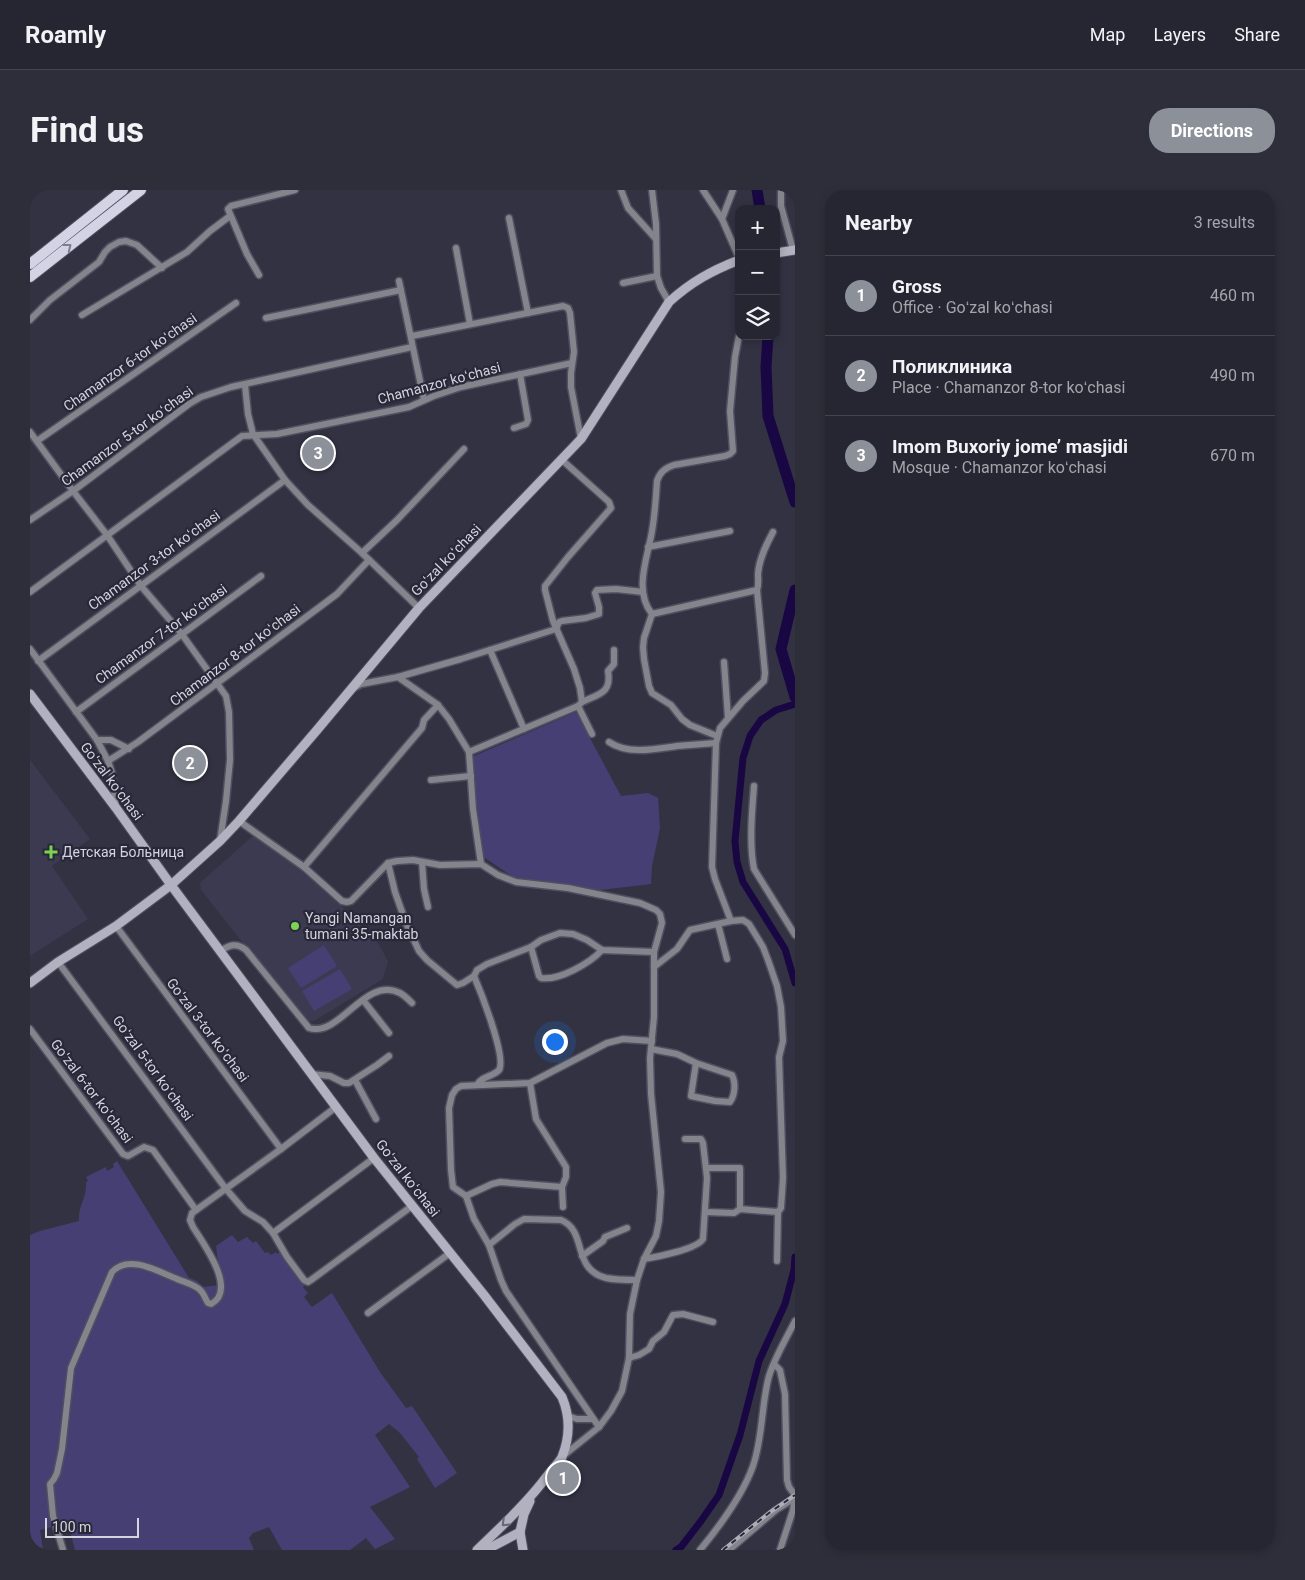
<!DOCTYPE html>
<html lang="en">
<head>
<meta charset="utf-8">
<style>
  :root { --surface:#262632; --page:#2e2e3a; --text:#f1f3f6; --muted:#a4a5ac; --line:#42434d; --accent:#8c9099 }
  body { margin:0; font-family:Roboto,sans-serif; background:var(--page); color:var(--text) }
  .controls { position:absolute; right:15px; top:15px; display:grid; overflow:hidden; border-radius:10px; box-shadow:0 2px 8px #0003 }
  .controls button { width:45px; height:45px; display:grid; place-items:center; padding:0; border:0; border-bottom:1px solid var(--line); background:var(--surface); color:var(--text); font:25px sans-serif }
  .scale { position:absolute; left:15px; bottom:12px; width:94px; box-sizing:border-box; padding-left:5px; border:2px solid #d4d4df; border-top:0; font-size:14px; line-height:18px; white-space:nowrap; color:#d4d4df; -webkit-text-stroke:4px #292839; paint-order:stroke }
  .you { position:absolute; left:524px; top:851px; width:18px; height:18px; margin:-12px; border:4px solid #fff; border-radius:50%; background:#1a73e8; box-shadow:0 0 0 8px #1a73e833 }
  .badge { display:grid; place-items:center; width:32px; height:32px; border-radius:50%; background:var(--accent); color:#fff; font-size:16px; font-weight:700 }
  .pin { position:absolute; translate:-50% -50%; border:2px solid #fff; box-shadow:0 1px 5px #0006 }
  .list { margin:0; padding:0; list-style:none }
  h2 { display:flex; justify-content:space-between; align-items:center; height:65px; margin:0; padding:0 20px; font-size:21px }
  h2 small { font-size:16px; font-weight:400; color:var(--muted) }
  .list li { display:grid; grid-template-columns:32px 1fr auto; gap:15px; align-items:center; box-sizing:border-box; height:80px; padding:0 20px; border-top:1px solid var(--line) }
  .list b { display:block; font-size:19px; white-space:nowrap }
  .list p { margin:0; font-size:16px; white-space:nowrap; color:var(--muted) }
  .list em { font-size:16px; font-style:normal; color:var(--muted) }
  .icon { flex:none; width:28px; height:28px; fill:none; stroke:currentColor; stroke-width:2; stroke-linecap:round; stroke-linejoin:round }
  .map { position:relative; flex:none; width:765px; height:1360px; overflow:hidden; border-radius:20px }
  header { display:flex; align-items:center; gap:30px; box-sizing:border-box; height:70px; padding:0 25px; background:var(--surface); border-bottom:1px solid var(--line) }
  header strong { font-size:24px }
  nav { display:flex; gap:28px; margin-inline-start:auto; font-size:18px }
  .intro { display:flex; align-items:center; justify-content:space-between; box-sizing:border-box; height:120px; padding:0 30px }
  h1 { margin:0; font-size:35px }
  .button { padding:12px 22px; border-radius:20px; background:var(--accent); color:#fff; font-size:18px; font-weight:700 }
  main { display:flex; gap:30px; padding:0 30px }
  aside { flex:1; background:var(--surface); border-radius:20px; box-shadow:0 2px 8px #0003 }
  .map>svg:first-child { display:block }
</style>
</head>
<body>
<header>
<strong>Roamly</strong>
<nav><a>Map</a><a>Layers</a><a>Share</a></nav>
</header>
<div class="intro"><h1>Find us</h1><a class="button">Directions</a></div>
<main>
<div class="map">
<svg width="765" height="1360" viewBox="0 0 765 1360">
  <rect width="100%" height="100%" fill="#333243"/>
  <!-- built -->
  <g fill="#3b3a51">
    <polygon points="0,570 60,649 22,676 58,729 0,766"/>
    <polygon points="224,645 257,666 314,718 348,753 358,771 353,789 284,831 275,831 171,700 170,693 173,690"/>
  </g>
  <!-- green -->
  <g fill="#453f74">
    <polygon points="546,522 591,606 618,603 628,608 630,638 622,676 621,694 570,700 488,690 452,666 442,567"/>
    <polygon points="294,755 307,776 271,798 258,778"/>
    <polygon points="310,779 322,799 284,821 272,801"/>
    <path d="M87,971L159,1088L167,1091L173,1097L191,1095L186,1056L202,1045L208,1052L217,1047L223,1053L226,1051L235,1063L238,1062L241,1065L246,1062L247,1064L250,1062L276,1095L273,1097L278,1103L274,1107L282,1117L302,1103L350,1182L376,1218L382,1216L427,1283L405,1298L387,1269L389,1267L370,1243L359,1234L345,1245L380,1297L340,1317L365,1349L345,1359L336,1348L320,1360H252L239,1337L223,1343L219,1348L224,1360H45L38,1333L10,1340L13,1360H0V1045L10,1041L49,1031C48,1015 57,1009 56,992L58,991L56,987L76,977L77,981L84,977L83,974Z"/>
  </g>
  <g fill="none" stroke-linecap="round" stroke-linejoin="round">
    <!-- canal -->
    <g stroke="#190744" stroke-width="7">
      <polyline points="765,514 746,520 731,530 720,546 713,568 705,651 707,672 713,692 755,759 765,793"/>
      <polyline points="646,1360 651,1357 671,1331 689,1305 710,1245 729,1171 755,1114 764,1080 765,1067"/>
    </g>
    <!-- river -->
    <g stroke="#190744" stroke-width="11">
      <polyline points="727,0 730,19"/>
      <polyline points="738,146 736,177 738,226 765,312"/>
      <polyline points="765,400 751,459 765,507"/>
    </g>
    <defs>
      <g id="street">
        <polyline points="591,0 598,18 626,49"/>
        <polyline points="622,0 626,34 627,86 631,98 639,112"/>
        <polyline points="673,0 692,29 709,68"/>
        <polyline points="751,0 751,16 763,60"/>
        <polyline points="479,28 498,123"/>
        <polyline points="692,29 703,0"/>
        <polyline points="426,58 440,134"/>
        <polyline points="229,85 217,64 198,19 201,16 265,0"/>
        <polyline points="369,91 394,210"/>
        <polyline points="593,93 627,86"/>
        <polyline points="52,125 157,62 180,41 200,26"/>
        <polyline points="236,128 371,100"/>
        <polyline points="0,130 20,110 69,72 75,62 80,57 89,52 96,51 107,55 132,78"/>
        <polyline points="382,146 533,116 538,118 540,123 544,162 541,183 541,197 551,249"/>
        <polyline points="215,195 218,224 223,244 255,290 278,315 332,363 389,418"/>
        <polyline points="484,238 496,234 498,230 490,184"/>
        <polyline points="0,242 43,301 77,345 111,396 151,443 196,506 199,522 200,570 196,611 190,651"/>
        <polyline points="7,251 206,113"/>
        <polyline points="0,330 43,301 159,214 171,207 201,197 382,157"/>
        <polyline points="618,357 700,341"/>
        <polyline points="332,363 367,330 434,259"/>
        <polyline points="0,402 212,246 247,244 379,217 404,206 431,197 542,173"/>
        <path d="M622,424L727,400C729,395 728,390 728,384C729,369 736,355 743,342"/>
        <polyline points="526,439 529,432 532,431 556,428 569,424 569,417 565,403 567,400 586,399 613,402"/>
        <polyline points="0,459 67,550 78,571 82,583 86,617"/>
        <polyline points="460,460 494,539"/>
        <polyline points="8,471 255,290"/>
        <polyline points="694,472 698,528"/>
        <polyline points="368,487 408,515 419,529 439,562 443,619 451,674"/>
        <polyline points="324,498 331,494 368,487 431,469 526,439"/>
        <path d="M552,512C569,504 582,503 578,481L584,474V460"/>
        <polyline points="548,516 562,544"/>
        <polyline points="46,522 231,386"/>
        <path d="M687,546L660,535L652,529L641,515L622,503L619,496L614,469L613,457L614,448L622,424C603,400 618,367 622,341C625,324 626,307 627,291C630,282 635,278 644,275L695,266L700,264L703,261L700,221L705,167L709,146"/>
        <polyline points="67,550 81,550 99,559"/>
        <path d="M579,552C598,565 626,559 647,556C660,555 673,554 686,553"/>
        <polyline points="439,562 548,516 552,512 550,498 544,479 523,431 515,400 515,396 538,367 581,318 579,312 532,270"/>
        <polyline points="78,571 108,552 291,416 307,404 339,370"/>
        <polyline points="401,590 441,586"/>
        <path d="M724,596C722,621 719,654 724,679L765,745"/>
        <polyline points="209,631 274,677 312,711 317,712 321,711 358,673 367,671 383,670 410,675 451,674 468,685 486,692 538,698 610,713 626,720 630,724 632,733 624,762 624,827 620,868 621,904 631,1002 629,1031 626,1046 614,1069 607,1090 600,1124 599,1168 592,1201 581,1221 569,1237 533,1266"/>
        <polyline points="392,672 394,699 398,717"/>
        <polyline points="358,673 365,702 376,733 389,761 397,770 427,795 433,793 444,786"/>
        <polyline points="274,677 392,538 394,530 408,515"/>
        <polyline points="701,731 713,730 719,734 733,757 738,770 747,796 751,817 753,851 749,867 753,988 751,1018 748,1022 747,1071"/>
        <polyline points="688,734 697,769"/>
        <polyline points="86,736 251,959"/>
        <path d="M501,757L509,786L511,788C529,791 560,773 572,760"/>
        <path d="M190,761C200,755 206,752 216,760L279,838C310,848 335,785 370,803C374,805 379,810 382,813"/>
        <polyline points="28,772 196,999 215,1021 233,1032 243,1043 257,1067 274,1090 278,1092 281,1090 382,1016"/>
        <polyline points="624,777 647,759 660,740 701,731 685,689 682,677 686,553 690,538 713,511 734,491 735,483 727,400"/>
        <polyline points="333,810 359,843"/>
        <polyline points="0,839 93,964 98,966 114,957 123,960 166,1020"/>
        <path d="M621,859L647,864L666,873L661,906L685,911L700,912C705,905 706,893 702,885L666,873"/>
        <polyline points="281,884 300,886 314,893 319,893 347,875 359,866"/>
        <polyline points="325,890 346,929"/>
        <polyline points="500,893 506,929 536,977 536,987 532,997 533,1017"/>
        <path d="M447,895C451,886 463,887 469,880C477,868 450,800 444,786L447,780L457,774L501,757L511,750L530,743L543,744L557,750L572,760L624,762"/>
        <polyline points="677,978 710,978 710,1019"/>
        <polyline points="436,1006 462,994 470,992 532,997"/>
        <polyline points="675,1022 704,1023 710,1019 748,1022"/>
        <polyline points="243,1043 344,968"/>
        <path d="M459,1055L485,1034L494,1029L531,1030C558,1041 541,1079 576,1088C586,1090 597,1090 607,1090"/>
        <polyline points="552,1066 573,1051 575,1047 597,1038"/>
        <path d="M614,1069C627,1067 667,1059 673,1049L677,988L673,953L671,949H655"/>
        <polyline points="338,1123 420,1063"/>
        <polyline points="599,1168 609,1165 619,1159 623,1151 634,1142 643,1125 653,1124 683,1132"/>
        <polyline points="744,1174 750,1180 755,1204 757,1290 759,1297 765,1305 763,1320 750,1360"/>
        <polyline points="538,1226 547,1229 563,1229"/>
        <polyline points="569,1237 476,1101 471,1090 459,1055 444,1029 436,1006 423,997 421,980 419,918 422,905 426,899 431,896 500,893 577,853 593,849 622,851"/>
        <path d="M33,1360L23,1326L20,1294L24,1289L27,1283L32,1259L41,1178L82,1082C99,1064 127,1081 145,1088C153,1092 164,1094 170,1100C174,1103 175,1109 178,1113L181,1114C208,1100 173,1053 163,1037L160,1030L162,1023L251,959L306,917"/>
        <path d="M670,1360C689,1337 713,1304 723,1276C733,1247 731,1216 739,1186C745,1167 756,1149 765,1131"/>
        <polyline points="699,1360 746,1320 765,1308"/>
      </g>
      <g id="secondary">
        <polyline points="746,63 765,60"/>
        <path d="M0,504L86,618L141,695L344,968L454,1105L532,1207C540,1226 540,1247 532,1267C529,1273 522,1279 518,1285C497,1313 472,1336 447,1360"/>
        <path d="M0,793L28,772L86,736L141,695L190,651L209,631L287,540L389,418L551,249L639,112C661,92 681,81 709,70"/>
        <polyline points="456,1360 490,1342"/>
        <polyline points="493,1360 490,1342 494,1324 500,1311"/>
      </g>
      <g id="primary">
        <polyline points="0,74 93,0"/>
        <polyline points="0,87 111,0"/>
      </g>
    </defs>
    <!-- street casing -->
    <use href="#street" stroke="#504f5f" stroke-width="9"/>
    <!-- secondary casing -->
    <use href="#secondary" stroke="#504f5f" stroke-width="11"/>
    <!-- primary casing -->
    <use href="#primary" stroke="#504f5f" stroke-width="12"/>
    <!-- street -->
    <use href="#street" stroke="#84848d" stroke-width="6"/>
    <!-- secondary -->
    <use href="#secondary" stroke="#b1b1bf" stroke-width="9"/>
    <!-- primary -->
    <use href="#primary" stroke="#d4d3e6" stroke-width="10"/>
    <defs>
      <polyline id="rail" points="693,1360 739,1323 765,1305"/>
    </defs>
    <!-- rail casing -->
    <use href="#rail" stroke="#adadb9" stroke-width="4"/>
    <!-- rail -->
    <use href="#rail" stroke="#292839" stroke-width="2" stroke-dasharray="5.5" stroke-linecap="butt"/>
  </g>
  <!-- one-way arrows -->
  <defs><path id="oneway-chevron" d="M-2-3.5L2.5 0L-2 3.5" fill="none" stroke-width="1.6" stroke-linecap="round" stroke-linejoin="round" transform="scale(1.25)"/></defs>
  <use stroke="#7e7e90" href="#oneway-chevron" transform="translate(38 57) rotate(-38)"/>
  <use stroke="#666675" href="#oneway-chevron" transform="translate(475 1333) rotate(136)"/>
  <!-- markers -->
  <g fill="#7dd154" stroke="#292839" stroke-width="2">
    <path d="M18.5 654.5h5v5h5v5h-5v5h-5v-5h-5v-5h5z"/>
    <circle cx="265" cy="736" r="5"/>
  </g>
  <g text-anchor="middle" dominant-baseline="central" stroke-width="4.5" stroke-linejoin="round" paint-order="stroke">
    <!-- street labels -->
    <g font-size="14" fill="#d4d4df" stroke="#292839">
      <text transform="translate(100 172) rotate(-35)">Chamanzor 6-tor koʻchasi</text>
      <text transform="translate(409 193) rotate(-15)">Chamanzor koʻchasi</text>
      <text transform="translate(97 246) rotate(-36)">Chamanzor 5-tor koʻchasi</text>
      <text transform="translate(124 370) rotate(-36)">Chamanzor 3-tor koʻchasi</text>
      <text transform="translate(416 370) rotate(-46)">Goʻzal koʻchasi</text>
      <text transform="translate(131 444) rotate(-36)">Chamanzor 7-tor koʻchasi</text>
      <text transform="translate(205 465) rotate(-37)">Chamanzor 8-tor koʻchasi</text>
      <text transform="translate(82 591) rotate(53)">Goʻzal koʻchasi</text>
      <text transform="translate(178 840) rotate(53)">Goʻzal 3-tor koʻchasi</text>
      <text transform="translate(123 878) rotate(54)">Goʻzal 5-tor koʻchasi</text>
      <text transform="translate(62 901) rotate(53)">Goʻzal 6-tor koʻchasi</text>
      <text transform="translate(378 988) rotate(52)">Goʻzal koʻchasi</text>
    </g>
    <!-- poi labels -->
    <g font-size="14" fill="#d4d4df" stroke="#292839" text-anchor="start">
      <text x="32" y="662">Детская Больница</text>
      <text x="275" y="728">Yangi Namangan<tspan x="275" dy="16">tumani 35-maktab</tspan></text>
    </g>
  </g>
</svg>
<div class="controls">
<button>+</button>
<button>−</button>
<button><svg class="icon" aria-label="layers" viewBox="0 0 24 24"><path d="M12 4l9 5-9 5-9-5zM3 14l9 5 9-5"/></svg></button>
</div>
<div class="scale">100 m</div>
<div class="you"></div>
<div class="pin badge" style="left:533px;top:1288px">1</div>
<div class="pin badge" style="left:160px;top:573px">2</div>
<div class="pin badge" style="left:288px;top:263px">3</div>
</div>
<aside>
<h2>Nearby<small>3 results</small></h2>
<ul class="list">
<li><span class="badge">1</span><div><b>Gross</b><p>Office · Goʻzal koʻchasi</p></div><em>460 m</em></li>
<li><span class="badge">2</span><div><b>Поликлиника</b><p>Place · Chamanzor 8-tor koʻchasi</p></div><em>490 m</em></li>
<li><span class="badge">3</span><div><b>Imom Buxoriy jome’ masjidi</b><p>Mosque · Chamanzor koʻchasi</p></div><em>670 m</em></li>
</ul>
</aside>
</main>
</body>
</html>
